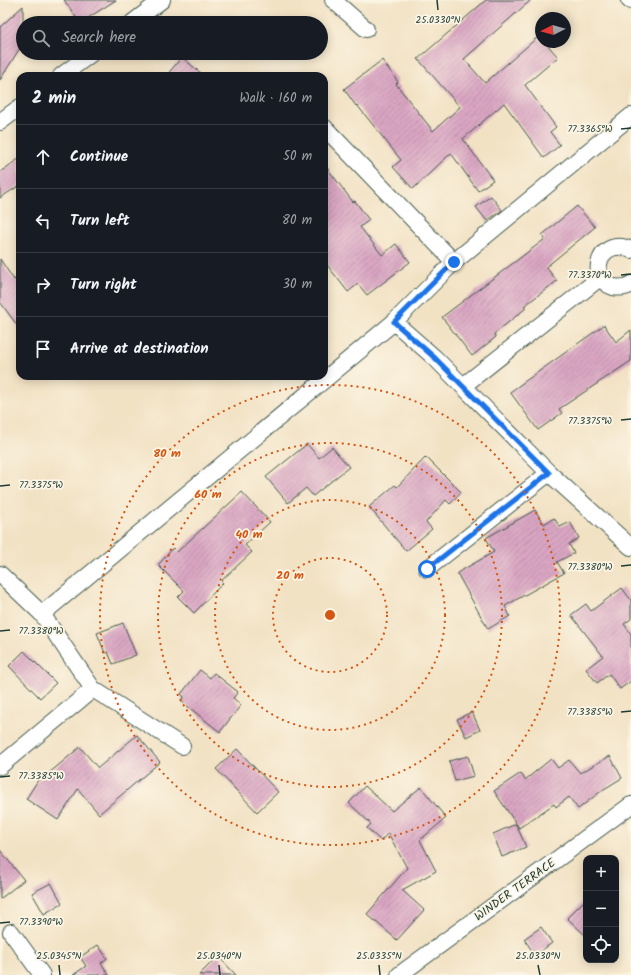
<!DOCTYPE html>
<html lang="en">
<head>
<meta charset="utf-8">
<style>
  :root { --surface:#171b24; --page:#242831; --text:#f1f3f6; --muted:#9ea1a6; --line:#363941 }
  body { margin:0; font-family:Kalam,sans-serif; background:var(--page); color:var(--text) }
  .controls { position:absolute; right:12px; bottom:12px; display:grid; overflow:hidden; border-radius:8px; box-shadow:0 2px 10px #0003 }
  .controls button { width:36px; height:36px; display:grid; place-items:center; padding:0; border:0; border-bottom:1px solid var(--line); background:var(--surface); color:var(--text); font:20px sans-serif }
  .compass { position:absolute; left:535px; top:12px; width:36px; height:36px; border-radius:50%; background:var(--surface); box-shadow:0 2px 10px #0003; rotate:264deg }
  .stop { position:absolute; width:12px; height:12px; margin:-9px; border:3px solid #1a73e8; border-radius:50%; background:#fff }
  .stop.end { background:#1a73e8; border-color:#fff; box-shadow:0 1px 4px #0008 }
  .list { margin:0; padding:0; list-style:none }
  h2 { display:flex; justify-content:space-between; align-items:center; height:52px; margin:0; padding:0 16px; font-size:17px }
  h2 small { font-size:13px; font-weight:400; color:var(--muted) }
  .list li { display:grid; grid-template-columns:26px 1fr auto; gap:12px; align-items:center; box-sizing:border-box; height:64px; padding:0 16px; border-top:1px solid var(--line) }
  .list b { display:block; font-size:15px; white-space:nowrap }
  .list em { font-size:13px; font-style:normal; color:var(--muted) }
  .icon { flex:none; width:22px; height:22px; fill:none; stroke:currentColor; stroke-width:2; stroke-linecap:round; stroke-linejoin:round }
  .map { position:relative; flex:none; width:631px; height:975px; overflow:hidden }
  .search { position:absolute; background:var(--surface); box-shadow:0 2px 10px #0003; left:16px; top:16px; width:312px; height:44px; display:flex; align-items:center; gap:10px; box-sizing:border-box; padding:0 14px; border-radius:22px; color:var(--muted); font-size:15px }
  .panel { position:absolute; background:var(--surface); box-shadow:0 2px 10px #0003; left:16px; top:72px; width:312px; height:308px; border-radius:12px }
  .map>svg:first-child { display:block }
</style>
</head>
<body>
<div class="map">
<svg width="631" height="975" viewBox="0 0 631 975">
  <defs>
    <pattern id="building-hatch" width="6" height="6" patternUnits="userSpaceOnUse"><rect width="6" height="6" fill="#daa6c3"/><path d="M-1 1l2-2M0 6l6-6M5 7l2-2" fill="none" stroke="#b0889f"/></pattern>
  </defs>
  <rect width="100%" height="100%" fill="#fcf5e5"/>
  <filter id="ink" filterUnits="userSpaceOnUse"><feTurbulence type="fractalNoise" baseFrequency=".025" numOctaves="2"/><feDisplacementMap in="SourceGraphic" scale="8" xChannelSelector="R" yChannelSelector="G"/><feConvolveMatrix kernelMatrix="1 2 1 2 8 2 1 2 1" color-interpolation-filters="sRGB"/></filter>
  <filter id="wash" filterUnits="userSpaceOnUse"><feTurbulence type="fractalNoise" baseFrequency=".012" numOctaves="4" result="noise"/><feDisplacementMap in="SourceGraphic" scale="16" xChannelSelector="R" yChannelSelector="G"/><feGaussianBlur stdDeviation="0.9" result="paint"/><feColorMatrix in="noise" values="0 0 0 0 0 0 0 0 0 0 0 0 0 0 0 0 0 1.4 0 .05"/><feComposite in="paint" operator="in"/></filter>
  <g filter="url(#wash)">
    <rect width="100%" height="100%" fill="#f2e2c4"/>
    <g id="blocks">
      <!-- building -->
      <g fill="url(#building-hatch)">
        <polygon points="64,0 116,0 80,23"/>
        <polygon points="486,0 531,0 464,59 485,83 539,36 541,42 545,42 558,57 525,85 556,127 550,132 560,145 544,158 504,103 463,139 493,180 478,191 451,153 413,189 393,167 401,160 357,105 356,106 344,89 382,60 398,82 396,84 433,131 460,107 418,59"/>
        <polygon points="23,6 23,43 0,80 0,27"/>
        <polygon points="182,57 204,76 166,76"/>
        <polygon points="20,158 20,185 0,198 0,172"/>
        <polygon points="324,164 353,202 355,201 369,220 360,227 382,255 396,244 410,262 367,295 358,284 348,292 324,261"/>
        <polygon points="491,196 502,210 487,221 476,207"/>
        <polygon points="577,206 595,227 546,267 557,281 524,306 526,308 494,334 496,337 472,356 442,317 545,239 542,235"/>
        <polygon points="0,259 14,280 20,275 20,329 0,302"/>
        <polygon points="604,325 616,342 631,330 631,361 559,409 562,413 538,430 510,392"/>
        <polygon points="307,444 319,458 332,447 349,467 313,496 306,488 288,503 266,477"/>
        <polygon points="426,457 461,492 450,504 446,500 426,522 432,529 406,551 369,507 395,485 397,487"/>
        <polygon points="242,492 270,522 245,545 252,552 221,581 223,583 194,613 178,597 184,591 158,565 173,548 177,552"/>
        <polygon points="535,510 544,524 554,518 560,527 570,522 579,538 569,544 574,553 557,562 564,573 505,606 510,616 488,629 457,573 494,552 486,538"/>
        <polygon points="622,588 631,600 631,619 624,624 631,634 631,681 620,689 609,674 597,683 586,669 603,656 571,615 586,604 591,611"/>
        <polygon points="123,623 136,655 113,664 108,652 105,653 97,633"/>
        <polygon points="24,651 56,683 40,698 9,666"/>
        <polygon points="200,670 210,678 214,673 238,692 233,698 241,705 220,732 181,701 184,697 181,694"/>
        <polygon points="472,712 480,730 466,737 457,719"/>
        <polygon points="137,735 160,762 99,814 78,789 58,820 26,799 40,777 42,779 80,747 98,768"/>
        <polygon points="237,749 278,792 257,812 216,769"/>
        <polygon points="468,756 474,776 455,781 449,761"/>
        <polygon points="610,756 622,778 604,789 578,809 569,797 556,807 554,804 519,828 494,791 521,773 525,780 551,759 558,768 569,760 580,773"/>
        <polygon points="365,786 392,811 421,787 446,818 420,840 436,871 402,890 424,910 397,940 367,914 407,868 388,833 381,841 367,828 371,824 349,803"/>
        <polygon points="516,824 526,847 502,857 493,834"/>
        <polygon points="0,850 24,880 0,899"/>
        <polygon points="51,883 62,903 44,914 32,893"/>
        <polygon points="586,899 586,936 567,918"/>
        <polygon points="541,927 552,943 535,955 524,939"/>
        <polygon points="98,945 107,958 101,963 109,975 73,975 86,966 80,957"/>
        <polygon points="218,956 236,975 199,975"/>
      </g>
    </g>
  </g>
  <g filter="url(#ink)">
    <use href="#blocks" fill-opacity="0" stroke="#3f564a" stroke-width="1"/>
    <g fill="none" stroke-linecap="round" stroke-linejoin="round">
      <defs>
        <g id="minor">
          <polyline points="333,0 366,29"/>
          <polyline points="629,0 631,1"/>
          <polyline points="132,23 162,0"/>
          <polyline points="61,76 92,53"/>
          <polyline points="0,122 20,107"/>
          <polyline points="324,127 454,262"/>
          <path d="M631,250C600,235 586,278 613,287C619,288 626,288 631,284"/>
          <polyline points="394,322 454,262 631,116"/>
          <polyline points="463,386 601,277"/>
          <polyline points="427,569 549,473"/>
          <polyline points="0,574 42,614 93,689 182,746"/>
          <polyline points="42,614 394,322 435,358 549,473 631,547"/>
          <polyline points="0,766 93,689"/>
          <polyline points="11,932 42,975"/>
          <polyline points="399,975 631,805"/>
        </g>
      </defs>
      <!-- minor casing -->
      <use href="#minor" stroke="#3f564a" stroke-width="18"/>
      <!-- minor -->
      <use href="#minor" stroke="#fff" stroke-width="16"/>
    </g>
  </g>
  <g fill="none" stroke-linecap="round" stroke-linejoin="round" filter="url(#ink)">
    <!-- route -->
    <polyline stroke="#1a73e8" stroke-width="5" points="427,569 549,473 435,358 394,322 454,262"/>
  </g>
  <!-- ticks -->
  <path fill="none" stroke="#1f3d34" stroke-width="1.5" d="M437,0L438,10M621,129L631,128M621,275L631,274M621,420L631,419M0,486L10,485M621,566L631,565M0,631L10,630M621,712L631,711M0,777L10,776M0,923L10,922M59,965L60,975M219,965L220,975M379,965L380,975M538,965L540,975"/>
  <!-- distance rings -->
  <g fill="none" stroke="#d45610" stroke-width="2" stroke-dasharray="2 4">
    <circle cx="330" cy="615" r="57"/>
    <circle cx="330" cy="615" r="115"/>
    <circle cx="330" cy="615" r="172"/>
    <circle cx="330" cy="615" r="230"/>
  </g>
  <g text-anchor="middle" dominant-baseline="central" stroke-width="3.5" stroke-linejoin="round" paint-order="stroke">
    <!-- street labels -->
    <g font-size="12" fill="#1f3d34" stroke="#fcf5e5">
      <text transform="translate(515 890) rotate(-36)">WINDER TERRACE</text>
    </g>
  </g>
  <g font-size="10" text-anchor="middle" fill="#1f3d34" stroke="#fcf5e5" stroke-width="3.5" stroke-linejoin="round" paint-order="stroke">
    <text x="438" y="23">25.0330°N</text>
    <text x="590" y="132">77.3365°W</text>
    <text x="590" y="278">77.3370°W</text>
    <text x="590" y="424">77.3375°W</text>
    <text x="41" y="488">77.3375°W</text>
    <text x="590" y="570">77.3380°W</text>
    <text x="41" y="634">77.3380°W</text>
    <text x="590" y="715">77.3385°W</text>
    <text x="41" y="779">77.3385°W</text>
    <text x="41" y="925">77.3390°W</text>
    <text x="59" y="959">25.0345°N</text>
    <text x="219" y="959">25.0340°N</text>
    <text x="379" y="959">25.0335°N</text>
    <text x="538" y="959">25.0330°N</text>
  </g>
  <circle cx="330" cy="615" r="6" fill="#d45610" stroke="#fcf5e5" stroke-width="2"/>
  <g font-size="12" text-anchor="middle" font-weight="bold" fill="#d45610" stroke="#fcf5e5" stroke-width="3.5" stroke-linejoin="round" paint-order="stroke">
    <text x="167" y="457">80 m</text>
    <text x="208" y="498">60 m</text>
    <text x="249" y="538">40 m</text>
    <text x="290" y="579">20 m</text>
  </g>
</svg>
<div class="controls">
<button>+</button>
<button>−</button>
<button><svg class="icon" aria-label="locate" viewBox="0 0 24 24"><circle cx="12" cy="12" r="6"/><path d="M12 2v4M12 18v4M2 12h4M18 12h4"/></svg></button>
</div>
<svg class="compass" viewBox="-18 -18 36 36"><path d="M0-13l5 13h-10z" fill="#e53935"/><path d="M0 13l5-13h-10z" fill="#9ea1a6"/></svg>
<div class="stop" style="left:427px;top:569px"></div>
<div class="stop end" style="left:454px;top:262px"></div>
<div class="search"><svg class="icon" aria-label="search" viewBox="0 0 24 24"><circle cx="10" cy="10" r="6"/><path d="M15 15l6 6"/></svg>Search here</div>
<section class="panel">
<h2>2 min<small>Walk · 160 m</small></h2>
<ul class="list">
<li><svg class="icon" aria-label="ahead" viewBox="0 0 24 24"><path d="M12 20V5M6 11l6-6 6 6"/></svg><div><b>Continue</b></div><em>50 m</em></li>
<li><svg class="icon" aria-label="left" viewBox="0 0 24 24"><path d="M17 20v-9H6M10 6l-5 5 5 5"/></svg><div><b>Turn left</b></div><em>80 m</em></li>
<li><svg class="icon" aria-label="right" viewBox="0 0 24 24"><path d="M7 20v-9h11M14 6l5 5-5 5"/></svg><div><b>Turn right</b></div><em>30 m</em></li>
<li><svg class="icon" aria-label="arrive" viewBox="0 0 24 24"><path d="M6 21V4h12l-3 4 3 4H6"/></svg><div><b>Arrive at destination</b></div></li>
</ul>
</section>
</div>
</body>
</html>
